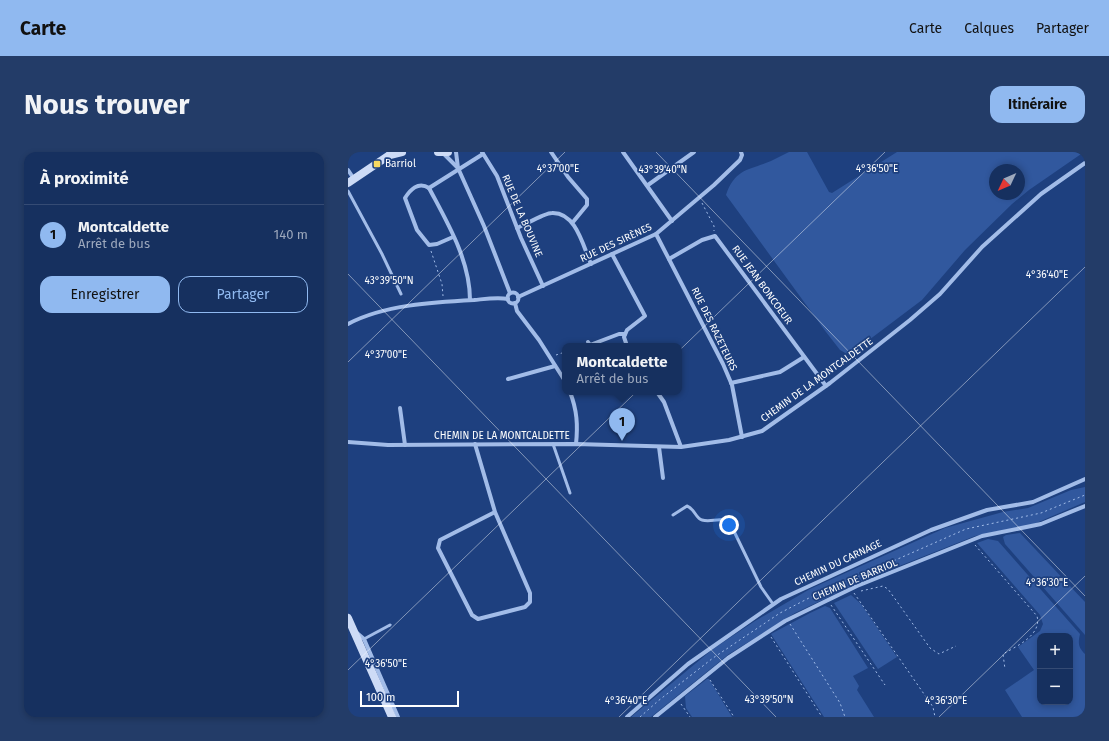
<!DOCTYPE html>
<html lang="fr">
<head>
<meta charset="utf-8">
<style>
  :root { --surface:#16305f; --page:#233c68; --text:#f1f3f6; --muted:#9ea9bd; --line:#354b74; --accent:#90b9f0 }
  body { margin:0; font-family:"Fira Sans",sans-serif; background:var(--page); color:var(--text) }
  .controls { position:absolute; right:12px; bottom:12px; display:grid; overflow:hidden; border-radius:8px; box-shadow:0 2px 6px #0003 }
  .controls button { width:36px; height:36px; display:grid; place-items:center; padding:0; border:0; border-bottom:1px solid var(--line); background:var(--surface); color:var(--text); font:20px sans-serif }
  .compass { position:absolute; left:641px; top:12px; width:36px; height:36px; border-radius:50%; background:var(--surface); box-shadow:0 2px 6px #0003; rotate:226deg }
  .scale { position:absolute; left:12px; bottom:10px; width:99px; box-sizing:border-box; padding-left:4px; border:2px solid #fff; border-top:0; font-size:11px; line-height:14px; white-space:nowrap; color:#fff; -webkit-text-stroke:3px #1e407f; paint-order:stroke }
  .you { position:absolute; left:381px; top:373px; width:14px; height:14px; margin:-10px; border:3px solid #fff; border-radius:50%; background:#1a73e8; box-shadow:0 0 0 6px #1a73e833 }
  .badge { display:grid; place-items:center; width:26px; height:26px; border-radius:50%; background:var(--accent); color:#111; font-size:13px; font-weight:700 }
  .pin { position:absolute; translate:-50% -33px; filter:drop-shadow(0 1px 2px #0008) }
  .pin::after { content:''; position:absolute; top:21px; width:14px; height:12px; background:inherit; clip-path:polygon(0 0,100% 0,50% 100%) }
  .popup { position:absolute; left:214px; top:191px; width:120px; height:52px; box-sizing:border-box; display:grid; place-content:center; border-radius:8px; background:var(--surface); filter:drop-shadow(0 1px 3px #0005); font-size:13px; white-space:nowrap; color:var(--muted) }
  .popup b { font-size:15px; color:var(--text) }
  .popup::after { content:''; position:absolute; left:50%; top:100%; margin-left:-8px; border:8px solid transparent; border-top-color:var(--surface) }
  .list { margin:0; padding:0; list-style:none }
  h2 { display:flex; justify-content:space-between; align-items:center; height:52px; margin:0; padding:0 16px; font-size:17px }
  h2 small { font-size:13px; font-weight:400; color:var(--muted) }
  .list li { display:grid; grid-template-columns:26px 1fr auto; gap:12px; align-items:center; box-sizing:border-box; height:60px; padding:0 16px; border-top:1px solid var(--line) }
  .list b { display:block; font-size:15px; white-space:nowrap }
  .list p { margin:0; font-size:13px; white-space:nowrap; color:var(--muted) }
  .list em { font-size:13px; font-style:normal; color:var(--muted) }
  .actions { display:flex; gap:8px; padding:12px 16px }
  .actions a { flex:1; padding:9px 0; border:1px solid var(--accent); border-radius:12px; text-align:center; font-size:14px; color:var(--accent) }
  .actions .main { background:var(--accent); color:#111 }
  .map { position:relative; flex:none; width:737px; height:565px; overflow:hidden; border-radius:12px }
  header { display:flex; align-items:center; gap:24px; box-sizing:border-box; height:56px; padding:0 20px; background:var(--accent); color:#111 }
  header strong { font-size:19px }
  nav { display:flex; gap:22px; margin-inline-start:auto; font-size:14px }
  .intro { display:flex; align-items:center; justify-content:space-between; box-sizing:border-box; height:96px; padding:0 24px }
  h1 { margin:0; font-size:28px }
  .button { padding:10px 18px; border-radius:12px; background:var(--accent); color:#111; font-size:14px; font-weight:700 }
  main { display:flex; gap:24px; padding:0 24px }
  aside { flex:1; background:var(--surface); border-radius:12px; box-shadow:0 2px 6px #0003 }
  .map>svg:first-child { display:block }
</style>
</head>
<body>
<header>
<strong>Carte</strong>
<nav><a>Carte</a><a>Calques</a><a>Partager</a></nav>
</header>
<div class="intro"><h1>Nous trouver</h1><a class="button">Itinéraire</a></div>
<main>
<aside>
<h2>À proximité<small></small></h2>
<ul class="list">
<li><span class="badge">1</span><div><b>Montcaldette</b><p>Arrêt de bus</p></div><em>140 m</em></li>
</ul>
<div class="actions"><a class="main">Enregistrer</a><a>Partager</a></div>
</aside>
<div class="map">
<svg width="737" height="565" viewBox="0 0 737 565">
  <rect width="100%" height="100%" fill="#1e407f"/>
  <!-- green -->
  <g fill="#31589e" fill-rule="evenodd">
    <path d="M441,0H459L481,40L484,41L549,0H736L681,38L664,52L617,98L574,148L501,203L492,198L478,180L378,43C387,16 402,18 423,9C429,6 435,3 441,0ZM647,18H671V42H647Z"/>
    <polygon points="737,335 737,350 686,372 627,384 516,428 447,461 407,486 381,502 303,565 283,565 365,497 407,469 462,437 597,376 655,360 680,356 723,338"/>
    <polygon points="672,381 737,450 737,483 657,392 655,385 658,383"/>
    <path d="M640,387L650,389L732,482C730,491 730,495 737,502V565H674L657,538L686,518L670,495L692,479L695,472L692,463L629,391ZM692,484H722V550H692Z"/>
    <polygon points="503,443 513,452 549,505 530,517 486,451"/>
    <polygon points="477,454 482,456 520,516 505,524 511,534 509,538 526,565 476,565 423,482 462,461"/>
    <polygon points="359,527 361,527 384,565 344,565 338,556 337,544"/>
  </g>
  <g fill="none" stroke-linecap="round" stroke-linejoin="round">
    <!-- path -->
    <g stroke="#a2bce8" stroke-width="1" stroke-dasharray="2 3" stroke-linecap="butt">
      <polyline points="354,51 366,74 366,79"/>
      <polyline points="83,99 94,132 95,144"/>
      <polyline points="230,194 235,192"/>
      <polyline points="208,203 217,200"/>
      <path d="M627,393L689,464C694,483 669,494 655,502L657,517"/>
      <polyline points="513,439 535,434 540,437 582,496 591,502 608,494"/>
      <polyline points="506,441 585,555 587,565"/>
      <polyline points="483,453 537,533"/>
      <polyline points="442,472 492,551 497,565"/>
      <polyline points="423,485 474,565"/>
      <polyline points="362,528 386,565"/>
      <polyline points="333,552 342,565"/>
      <polyline points="292,565 310,549 365,506 432,461 461,446 618,377 693,361 737,343"/>
    </g>
    <!-- lane -->
    <g stroke="#a2bce8" stroke-width="3">
      <polyline points="0,39 34,102 53,142"/>
      <polyline points="205,292 222,341"/>
      <path d="M325,363L339,354C347,357 348,367 354,368C364,371 372,364 382,371L413,435L425,452"/>
      <polyline points="16,487 42,473"/>
    </g>
    <!-- street -->
    <g stroke="#a2bce8" stroke-width="4">
      <polyline points="108,0 110,16 136,74 162,141"/>
      <polyline points="134,0 149,24 173,86 195,134"/>
      <polyline points="203,0 220,25 239,47 239,53 225,70"/>
      <polyline points="275,0 324,69"/>
      <polyline points="95,1 110,16"/>
      <polyline points="0,18 6,27"/>
      <polyline points="300,33 346,0"/>
      <path d="M81,36C99,70 122,108 122,148"/>
      <path d="M81,36C70,29 62,38 57,46L69,78L81,93L89,92L105,85"/>
      <polyline points="81,36 135,2"/>
      <path d="M169,76C177,73 196,61 204,61C228,60 235,94 243,112"/>
      <polyline points="308,82 375,212 384,233 394,285"/>
      <polyline points="264,102 297,164 279,178 276,185 279,194"/>
      <polyline points="321,107 354,88 367,84 478,234"/>
      <circle cx="165" cy="146" r="5.5"/>
      <polyline points="170,145 308,82 366,33 392,8 394,3 393,0"/>
      <polyline points="167,151 169,159 191,188 217,229"/>
      <path d="M0,172C35,153 86,150 126,148C137,147 149,145 160,147"/>
      <polyline points="240,190 242,193 271,182 277,182"/>
      <polyline points="160,227 207,214"/>
      <polyline points="383,231 432,220 456,205"/>
      <path d="M222,240C229,258 230,273 228,292"/>
      <polyline points="309,240 316,250 333,295"/>
      <polyline points="52,256 57,293"/>
      <polyline points="0,290 40,293 228,292 333,295 381,288 414,279 482,231 562,168 592,142 634,95 693,42 737,11"/>
      <polyline points="127,292 147,360 182,441 182,450 177,455 130,467 124,463 90,396 92,388 147,360"/>
      <polyline points="311,295 315,326"/>
      <polyline points="9,481 16,487 50,565"/>
      <polyline points="279,565 340,512 433,447 583,378 639,358 685,350 737,327"/>
      <polyline points="307,565 380,506 437,469 478,449 509,434 634,384 693,372 737,354"/>
    </g>
    <!-- secondary -->
    <g stroke="#cddbf6" stroke-width="8">
      <polyline points="90,0 100,0"/>
      <polyline points="42,3 54,0"/>
      <polyline points="0,31 46,0"/>
      <polyline points="0,466 44,565"/>
    </g>
  </g>
  <!-- ticks -->
  <path fill="none" stroke="#fff" stroke-width="1" stroke-opacity="0.45" d="M308,0L737,444M733,0L737,4M0,122L428,565M0,210L217,0M0,518L537,0M0,562L3,565M271,565L737,115M591,565L737,424"/>
  <!-- markers -->
  <rect fill="#f7d961" stroke="#1e407f" stroke-width="1.5" x="25" y="8" width="8" height="8" rx="2"/>
  <g text-anchor="middle" dominant-baseline="central" stroke-width="3.5" stroke-linejoin="round" paint-order="stroke">
    <!-- poi labels -->
    <g font-size="10" fill="#fff" stroke="#1e407f" text-anchor="start">
      <text x="37" y="12">Barriol</text>
    </g>
    <!-- street labels -->
    <g font-size="10" fill="#fff" stroke="#1e407f">
      <text transform="translate(174 64) rotate(67)">RUE DE LA BOUVINE</text>
      <text transform="translate(268 91) rotate(-25)">RUE DES SIRÈNES</text>
      <text transform="translate(414 133) rotate(54)">RUE JEAN BONCOEUR</text>
      <text transform="translate(366 177) rotate(64)">RUE DES RAZETEURS</text>
      <text transform="translate(469 228) rotate(-36)">CHEMIN DE LA MONTCALDETTE</text>
      <text x="154" y="284">CHEMIN DE LA MONTCALDETTE</text>
      <text transform="translate(490 411) rotate(-25)">CHEMIN DU CARNAGE</text>
      <text transform="translate(507 428) rotate(-23)">CHEMIN DE BARRIOL</text>
    </g>
  </g>
  <g font-size="10" text-anchor="middle" fill="#fff" stroke="#1e407f" stroke-width="3.5" stroke-linejoin="round" paint-order="stroke">
    <text x="210" y="20">4°37'00"E</text>
    <text x="529" y="20">4°36'50"E</text>
    <text x="315" y="21">43°39'40"N</text>
    <text x="699" y="126">4°36'40"E</text>
    <text x="41" y="132">43°39'50"N</text>
    <text x="38" y="206">4°37'00"E</text>
    <text x="699" y="434">4°36'30"E</text>
    <text x="38" y="515">4°36'50"E</text>
    <text x="421" y="551">43°39'50"N</text>
    <text x="278" y="552">4°36'40"E</text>
    <text x="598" y="552">4°36'30"E</text>
  </g>
</svg>
<div class="controls">
<button>+</button>
<button>−</button>
</div>
<svg class="compass" viewBox="-18 -18 36 36"><path d="M0-13l5 13h-10z" fill="#e53935"/><path d="M0 13l5-13h-10z" fill="#9ea9bd"/></svg>
<div class="scale">100 m</div>
<div class="you"></div>
<div class="pin badge" style="left:274px;top:289px">1</div>
<div class="popup"><b>Montcaldette</b>Arrêt de bus</div>
</div>
</main>
</body>
</html>
